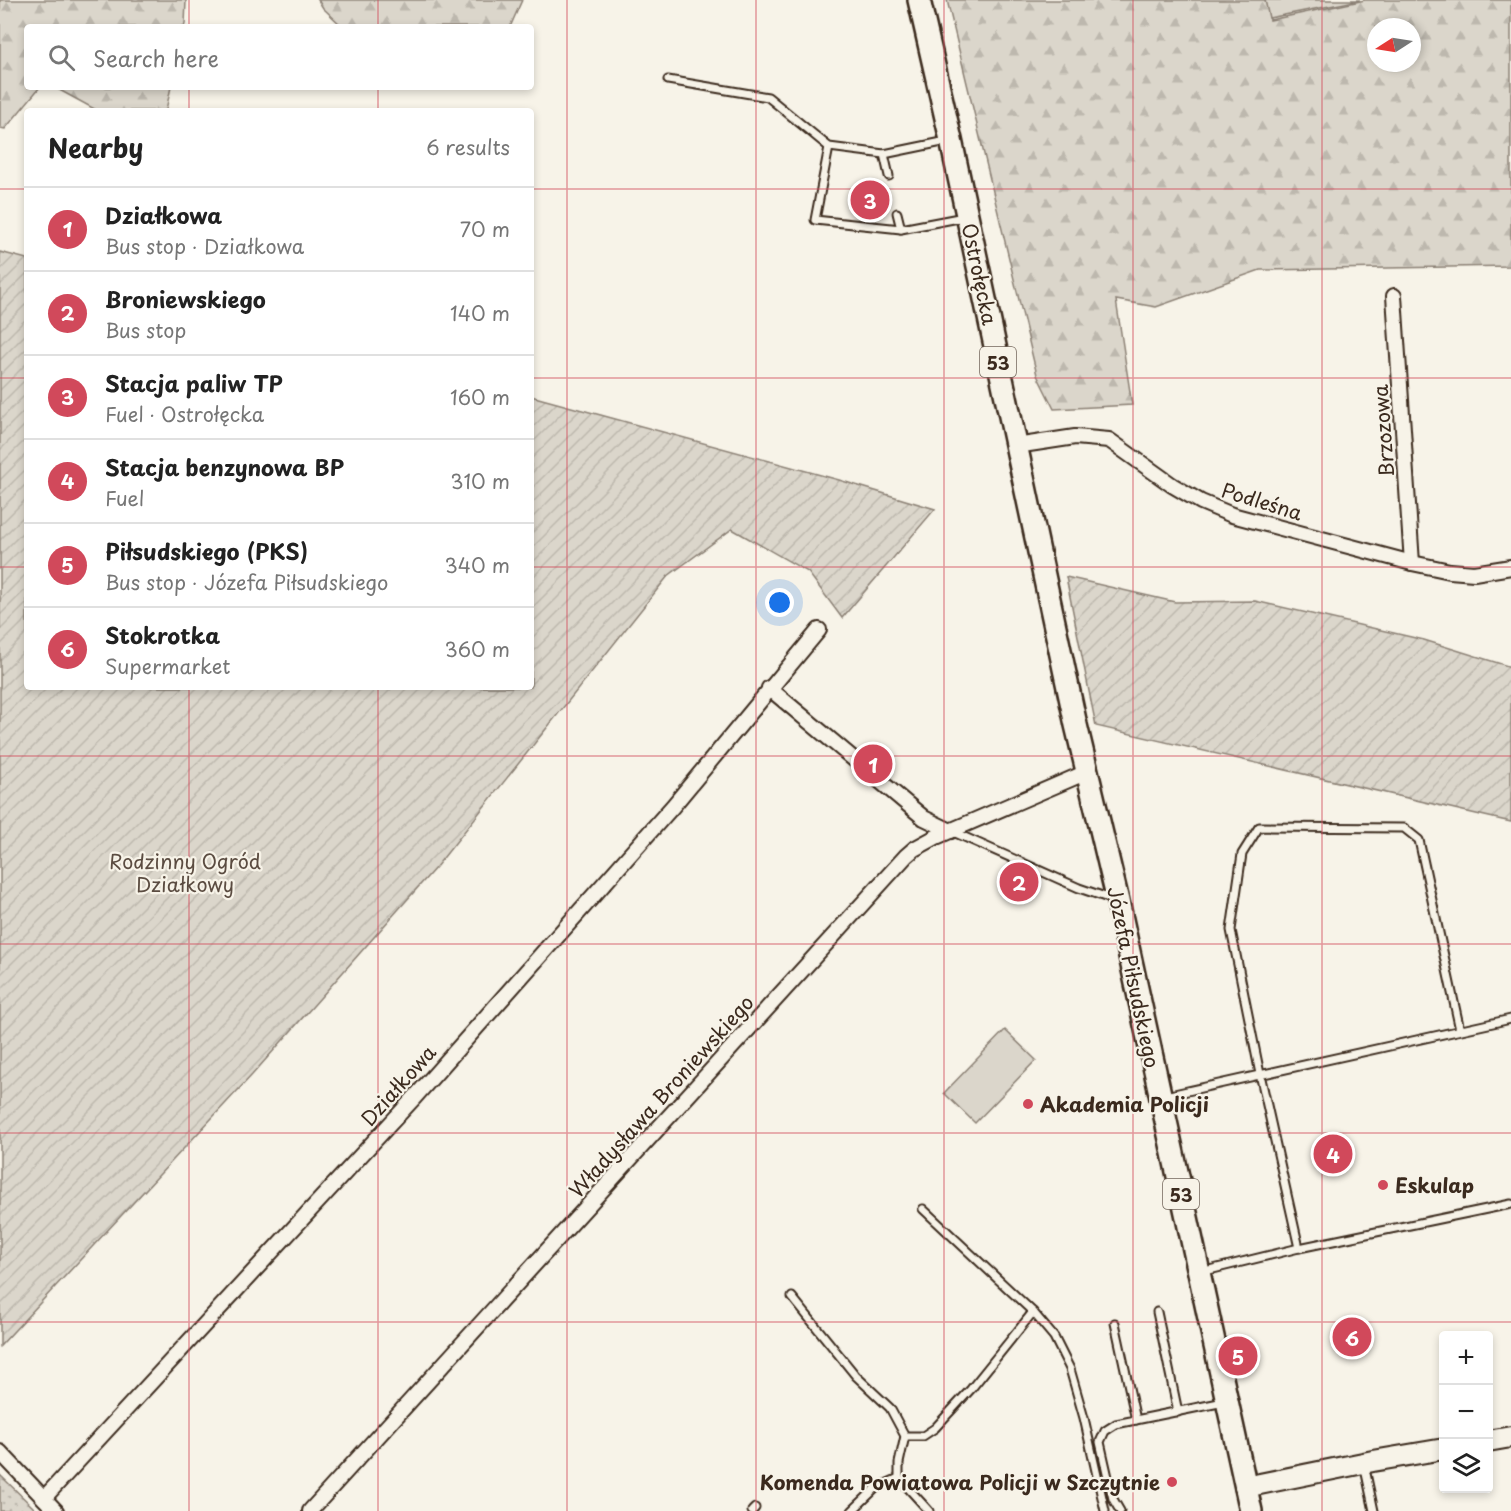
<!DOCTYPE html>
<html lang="en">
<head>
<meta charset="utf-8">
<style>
  :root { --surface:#fff; --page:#f6f6f6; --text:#222; --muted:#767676; --line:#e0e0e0; --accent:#d1495b }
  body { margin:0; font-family:"Playpen Sans",sans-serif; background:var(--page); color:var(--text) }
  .controls { position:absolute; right:18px; bottom:18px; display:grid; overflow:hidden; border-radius:6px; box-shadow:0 3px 9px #0003 }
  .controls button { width:54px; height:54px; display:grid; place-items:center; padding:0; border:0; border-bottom:2px solid var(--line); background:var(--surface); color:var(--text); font:30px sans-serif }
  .compass { position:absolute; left:1367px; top:18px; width:54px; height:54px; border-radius:50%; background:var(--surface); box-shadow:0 3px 9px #0003; rotate:258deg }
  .you { position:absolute; left:780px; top:603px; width:21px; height:21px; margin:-15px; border:4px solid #fff; border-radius:50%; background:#1a73e8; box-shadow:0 0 0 9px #1a73e833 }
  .badge { display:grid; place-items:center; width:39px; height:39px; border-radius:50%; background:var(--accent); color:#fff; font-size:20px; font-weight:700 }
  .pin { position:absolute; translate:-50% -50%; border:3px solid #fff; box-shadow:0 2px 6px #0006 }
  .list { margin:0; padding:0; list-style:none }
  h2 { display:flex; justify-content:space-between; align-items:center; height:78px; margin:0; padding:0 24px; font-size:26px }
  h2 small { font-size:20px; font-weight:400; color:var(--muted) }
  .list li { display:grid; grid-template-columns:39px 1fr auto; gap:18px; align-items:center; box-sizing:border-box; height:84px; padding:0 24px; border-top:2px solid var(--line) }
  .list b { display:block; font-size:22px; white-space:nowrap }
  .list p { margin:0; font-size:20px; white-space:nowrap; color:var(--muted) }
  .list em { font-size:20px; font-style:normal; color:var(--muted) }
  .icon { flex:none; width:33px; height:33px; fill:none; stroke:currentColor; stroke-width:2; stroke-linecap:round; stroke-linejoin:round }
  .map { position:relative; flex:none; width:1511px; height:1511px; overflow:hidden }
  .search { position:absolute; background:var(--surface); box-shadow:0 3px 9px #0003; left:24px; top:24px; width:510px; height:66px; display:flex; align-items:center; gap:15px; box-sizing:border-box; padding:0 21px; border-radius:6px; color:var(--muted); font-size:22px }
  .panel { position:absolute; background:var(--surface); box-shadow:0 3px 9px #0003; left:24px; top:108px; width:510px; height:582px; border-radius:6px }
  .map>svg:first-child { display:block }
</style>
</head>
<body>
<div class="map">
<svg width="1511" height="1511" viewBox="0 0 1511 1511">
  <defs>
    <pattern id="grass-dots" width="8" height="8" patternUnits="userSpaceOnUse" patternTransform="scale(1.5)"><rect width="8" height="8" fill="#dbd6cb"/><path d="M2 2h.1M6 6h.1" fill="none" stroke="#bdb8ae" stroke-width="1.8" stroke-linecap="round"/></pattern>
    <pattern id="forest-firs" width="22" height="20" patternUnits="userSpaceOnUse" patternTransform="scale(1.5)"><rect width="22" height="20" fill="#dbd6cb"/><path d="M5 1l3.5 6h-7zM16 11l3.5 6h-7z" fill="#bdb8ae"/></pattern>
    <pattern id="garden-furrows" width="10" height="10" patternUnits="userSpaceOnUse" patternTransform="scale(1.5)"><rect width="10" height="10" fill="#dbd6cb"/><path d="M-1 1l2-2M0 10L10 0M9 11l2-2" fill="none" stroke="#bdb8ae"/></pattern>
  </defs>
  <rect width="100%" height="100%" fill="#f7f3e8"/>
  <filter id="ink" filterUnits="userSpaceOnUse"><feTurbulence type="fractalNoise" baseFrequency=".0167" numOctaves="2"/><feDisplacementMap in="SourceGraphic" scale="12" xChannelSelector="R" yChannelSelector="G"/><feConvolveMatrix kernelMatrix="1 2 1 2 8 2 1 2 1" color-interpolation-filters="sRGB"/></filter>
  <g filter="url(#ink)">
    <!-- grass -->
    <polygon fill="url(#grass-dots)" stroke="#8b8074" stroke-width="1.5" points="0,1475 37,1511 0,1511"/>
    <!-- forest -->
    <g fill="url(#forest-firs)" stroke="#8b8074" stroke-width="1.5" fill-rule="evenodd">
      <polygon points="0,0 186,0 185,24 184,27 27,27 27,87 40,87 5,129 0,128"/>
      <polygon points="318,0 522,0 510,27 343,27 323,8"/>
      <path d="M947,0H1266L1270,20L1365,0H1511V266L1260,270L1156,307L1116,300L1132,405L1054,409L1037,375ZM1376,27H1412V63H1376Z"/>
      <polygon points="54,87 171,87 166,110 163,111 98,111"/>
    </g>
    <!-- garden -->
    <g fill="url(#garden-furrows)" stroke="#8b8074" stroke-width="1.5">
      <polygon points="0,252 27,259 27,687 531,687 531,396 839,480 935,509 842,618 808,572 732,529 668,576 436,867 252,1075 0,1346"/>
      <polygon points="1066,577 1175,602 1255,601 1424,640 1511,667 1511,822 1096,726"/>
    </g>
    <!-- pitch -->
    <g fill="#dbd6cb" stroke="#8b8074" stroke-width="1.5">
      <polygon points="1265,0 1360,0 1269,18"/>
      <polygon points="1005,1030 1036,1060 975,1123 944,1093"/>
    </g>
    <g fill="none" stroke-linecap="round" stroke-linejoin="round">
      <defs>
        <g id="lane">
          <polyline points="668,80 768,97 829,147 884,154 947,141"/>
          <polyline points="829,147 815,220 901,229"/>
          <polyline points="884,154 889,176"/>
          <polyline points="897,213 901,229 964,217"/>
          <polyline points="951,831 1079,888 1114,900"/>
          <polyline points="1165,1096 1511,1019"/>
          <polyline points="923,1209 1033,1312 1054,1337 1070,1369 1084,1418 1105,1511"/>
          <polyline points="1299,1248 1260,1074 1231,930 1242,854 1259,827 1404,828 1419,840 1460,1030"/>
          <polyline points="1201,1272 1299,1248 1511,1204"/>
          <polyline points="792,1297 856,1376 890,1408 905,1436 899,1463 899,1478 929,1511"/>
          <polyline points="1157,1312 1178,1412"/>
          <polyline points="1115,1323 1136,1420"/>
          <polyline points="905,1436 923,1436 935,1428 971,1389 1033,1312"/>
          <polyline points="1364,1464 1374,1511"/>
          <polyline points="752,1511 755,1508"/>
          <polyline points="852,1511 876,1488 899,1478"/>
          <polyline points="1120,1511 1113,1499 1100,1442 1105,1431 1116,1424 1224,1402"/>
        </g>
        <g id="street">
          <polyline points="1394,296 1412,563"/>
          <polyline points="1016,446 1075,437 1109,440 1172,485 1201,502 1232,515 1412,563 1450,571 1474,573 1511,567"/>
          <polyline points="769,688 924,818 951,831"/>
          <polyline points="0,1452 56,1511"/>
          <polyline points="44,1498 414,1098 673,806 819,630"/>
          <polyline points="310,1511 906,856 914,849 936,837 1087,772"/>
        </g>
        <g id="secondary">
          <polyline points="1488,1441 1511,1437"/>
          <polyline points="1245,1487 1373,1461 1444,1449"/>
        </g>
        <polyline id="primary" points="919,0 951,140 1076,725 1118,901 1251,1511"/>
      </defs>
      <!-- lane casing -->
      <use href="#lane" stroke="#3b2a1e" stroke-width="11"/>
      <!-- street casing -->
      <use href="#street" stroke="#3b2a1e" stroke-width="18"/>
      <!-- secondary casing -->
      <use href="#secondary" stroke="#3b2a1e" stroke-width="24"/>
      <!-- primary casing -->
      <use href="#primary" stroke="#3b2a1e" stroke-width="26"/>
      <!-- lane -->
      <use href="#lane" stroke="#f7f3e8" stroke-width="7"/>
      <!-- street -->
      <use href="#street" stroke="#f7f3e8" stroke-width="14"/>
      <!-- secondary -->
      <use href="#secondary" stroke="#f7f3e8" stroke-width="20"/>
      <!-- primary -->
      <use href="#primary" stroke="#f7f3e8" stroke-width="21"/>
    </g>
  </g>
  <!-- grid -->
  <path fill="none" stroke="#d1495b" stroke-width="1.5" stroke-opacity="0.55" d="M189,0V27M378,0V27M567,0V1511M756,0V1511M944,0V1511M1133,0V1511M1322,0V1511M189,87V111M378,87V111M0,189H27M531,189H1511M0,378H27M531,378H1511M0,567H27M531,567H1511M189,687V1511M378,687V1511M0,756H1511M0,944H1511M0,1133H1511M0,1322H1511"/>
  <!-- markers -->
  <g fill="#d1495b" stroke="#f7f3e8" stroke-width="2">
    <circle cx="1028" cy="1104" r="6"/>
    <circle cx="1383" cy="1185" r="6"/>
    <circle cx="1172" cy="1482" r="6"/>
  </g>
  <g text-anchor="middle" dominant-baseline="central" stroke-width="4.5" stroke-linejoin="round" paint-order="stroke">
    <!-- shield labels -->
    <g fill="#f7f3e8" stroke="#73665b" stroke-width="1.5">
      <rect x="980" y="347" width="36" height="30" rx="4.5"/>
      <rect x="1163" y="1179" width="36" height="30" rx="4.5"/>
    </g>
    <g font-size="18" font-weight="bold" fill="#3b2a1e">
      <text x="998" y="362">53</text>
      <text x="1181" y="1194">53</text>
    </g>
    <!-- street labels -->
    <g font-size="20" fill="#3b2a1e" stroke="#f7f3e8">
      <text transform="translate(980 274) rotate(78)">Ostrołęcka</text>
      <text transform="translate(1383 431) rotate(-94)">Brzozowa</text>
      <text transform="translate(1262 501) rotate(17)">Podleśna</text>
      <text transform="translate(1134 977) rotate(78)">Józefa Piłsudskiego</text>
      <text transform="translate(398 1085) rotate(-48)">Działkowa</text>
      <text transform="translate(661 1096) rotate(-48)">Władysława Broniewskiego</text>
    </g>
    <!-- park labels -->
    <g font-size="20" fill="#5b4c41" stroke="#f7f3e8">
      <text x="185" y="861">Rodzinny Ogród<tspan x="185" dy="23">Działkowy</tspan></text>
    </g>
    <!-- poi labels -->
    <g font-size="20" font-weight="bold" fill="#3b2a1e" stroke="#f7f3e8" text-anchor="start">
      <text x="1040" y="1104">Akademia Policji</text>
      <text x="1395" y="1185">Eskulap</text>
      <text x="1160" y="1482" text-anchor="end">Komenda Powiatowa Policji w Szczytnie</text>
    </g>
  </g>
</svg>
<div class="controls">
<button>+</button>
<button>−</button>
<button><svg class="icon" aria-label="layers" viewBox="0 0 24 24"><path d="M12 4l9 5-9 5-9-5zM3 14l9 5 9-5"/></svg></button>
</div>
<svg class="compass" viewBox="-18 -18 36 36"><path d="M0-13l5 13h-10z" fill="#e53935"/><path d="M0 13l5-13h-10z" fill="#767676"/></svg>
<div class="you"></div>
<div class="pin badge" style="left:873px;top:764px">1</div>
<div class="pin badge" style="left:1019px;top:882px">2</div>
<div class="pin badge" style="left:870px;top:200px">3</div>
<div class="pin badge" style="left:1333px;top:1154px">4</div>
<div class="pin badge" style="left:1238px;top:1356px">5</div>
<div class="pin badge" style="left:1352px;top:1337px">6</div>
<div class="search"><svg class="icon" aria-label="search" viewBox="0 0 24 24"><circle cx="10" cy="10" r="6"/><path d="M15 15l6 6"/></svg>Search here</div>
<section class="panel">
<h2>Nearby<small>6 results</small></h2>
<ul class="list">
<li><span class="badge">1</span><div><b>Działkowa</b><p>Bus stop · Działkowa</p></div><em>70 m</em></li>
<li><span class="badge">2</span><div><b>Broniewskiego</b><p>Bus stop</p></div><em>140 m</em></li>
<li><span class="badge">3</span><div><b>Stacja paliw TP</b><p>Fuel · Ostrołęcka</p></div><em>160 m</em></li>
<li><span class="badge">4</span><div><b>Stacja benzynowa BP</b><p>Fuel</p></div><em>310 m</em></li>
<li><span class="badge">5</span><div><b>Piłsudskiego (PKS)</b><p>Bus stop · Józefa Piłsudskiego</p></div><em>340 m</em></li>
<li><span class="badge">6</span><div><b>Stokrotka</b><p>Supermarket</p></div><em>360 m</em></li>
</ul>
</section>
</div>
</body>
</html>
